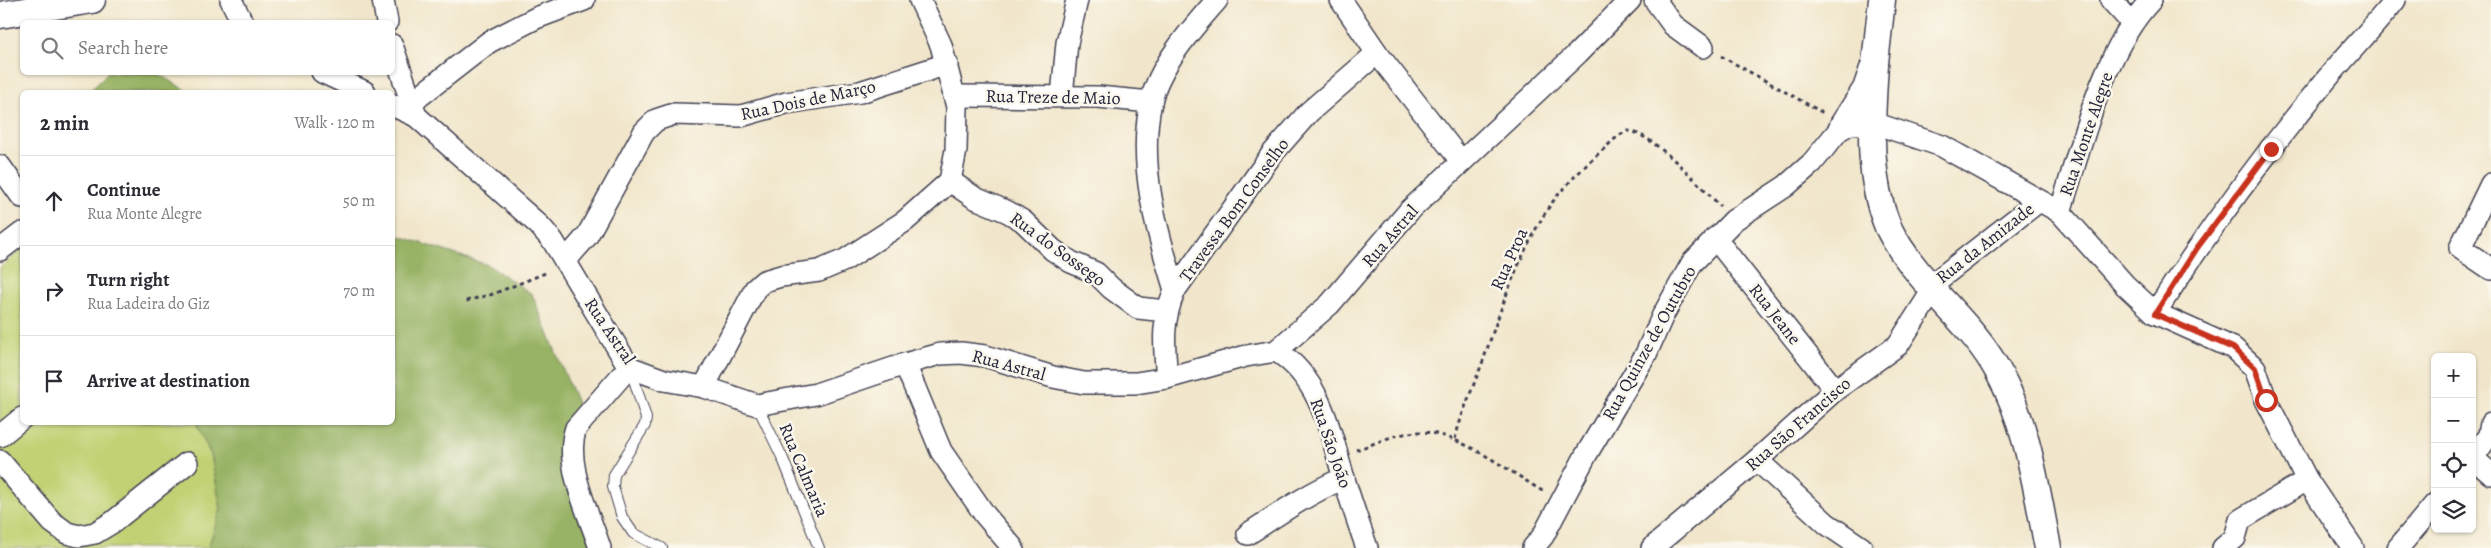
<!DOCTYPE html>
<html lang="en">
<head>
<meta charset="utf-8">
<style>
  :root { --surface:#fff; --page:#f7f7f7; --text:#2b2b33; --muted:#7c7c81; --line:#e1e1e2 }
  body { margin:0; font-family:Alegreya,serif; background:var(--page); color:var(--text) }
  .controls { position:absolute; right:15px; bottom:15px; display:grid; overflow:hidden; border-radius:8px; box-shadow:0 1px 4px #0004 }
  .controls button { width:45px; height:45px; display:grid; place-items:center; padding:0; border:0; border-bottom:1px solid var(--line); background:var(--surface); color:var(--text); font:25px sans-serif }
  .stop { position:absolute; width:15px; height:15px; margin:-11px; border:4px solid #c8321e; border-radius:50%; background:#fff }
  .stop.end { background:#c8321e; border-color:#fff; box-shadow:0 1px 5px #0008 }
  .list { margin:0; padding:0; list-style:none }
  h2 { display:flex; justify-content:space-between; align-items:center; height:65px; margin:0; padding:0 20px; font-size:21px }
  h2 small { font-size:16px; font-weight:400; color:var(--muted) }
  .list li { display:grid; grid-template-columns:32px 1fr auto; gap:15px; align-items:center; box-sizing:border-box; height:90px; padding:0 20px; border-top:1px solid var(--line) }
  .list b { display:block; font-size:19px; white-space:nowrap }
  .list p { margin:0; font-size:16px; white-space:nowrap; color:var(--muted) }
  .list em { font-size:16px; font-style:normal; color:var(--muted) }
  .icon { flex:none; width:28px; height:28px; fill:none; stroke:currentColor; stroke-width:2; stroke-linecap:round; stroke-linejoin:round }
  .map { position:relative; flex:none; width:2491px; height:548px; overflow:hidden }
  .search { position:absolute; background:var(--surface); box-shadow:0 1px 4px #0004; left:20px; top:20px; width:375px; height:55px; display:flex; align-items:center; gap:12px; box-sizing:border-box; padding:0 18px; border-radius:8px; color:var(--muted); font-size:19px }
  .panel { position:absolute; background:var(--surface); box-shadow:0 1px 4px #0004; left:20px; top:90px; width:375px; height:335px; border-radius:8px }
  .map>svg:first-child { display:block }
</style>
</head>
<body>
<div class="map">
<svg width="2491" height="548" viewBox="0 0 2491 548">
  <rect width="100%" height="100%" fill="#fbf7ec"/>
  <filter id="ink" filterUnits="userSpaceOnUse"><feTurbulence type="fractalNoise" baseFrequency=".02" numOctaves="2"/><feDisplacementMap in="SourceGraphic" scale="10" xChannelSelector="R" yChannelSelector="G"/><feConvolveMatrix kernelMatrix="1 2 1 2 8 2 1 2 1" color-interpolation-filters="sRGB"/></filter>
  <filter id="wash" filterUnits="userSpaceOnUse"><feTurbulence type="fractalNoise" baseFrequency=".0096" numOctaves="4" result="noise"/><feDisplacementMap in="SourceGraphic" scale="20" xChannelSelector="R" yChannelSelector="G"/><feGaussianBlur stdDeviation="1.12" result="paint"/><feColorMatrix in="noise" values="0 0 0 0 0 0 0 0 0 0 0 0 0 0 0 0 0 1.4 0 .05"/><feComposite in="paint" operator="in"/></filter>
  <g filter="url(#wash)">
    <rect width="100%" height="100%" fill="#f1e6cb"/>
    <!-- green -->
    <polygon fill="#c1d173" stroke="#727a57" points="22,249 22,422 196,423 211,455 221,509 208,548 0,548 0,268"/>
    <!-- forest -->
    <g fill="#98b365" stroke="#5d6a50">
      <polygon points="108,72 156,73 189,92 89,92"/>
      <polygon points="393,234 488,265 532,294 581,413 561,442 593,548 208,548 221,509 211,455 196,423 392,422"/>
    </g>
  </g>
  <g filter="url(#ink)">
    <g fill="none" stroke-linecap="round" stroke-linejoin="round">
      <defs>
        <g id="service">
          <polyline points="630,367 646,418 645,425 614,475 613,487 622,517 633,533 662,548"/>
          <polyline points="757,405 783,459 819,548"/>
        </g>
        <g id="minor">
          <polyline points="231,0 242,22"/>
          <polyline points="383,0 387,22"/>
          <polyline points="1341,0 1377,53 1461,161"/>
          <polyline points="1655,0 1673,25 1703,47"/>
          <polyline points="2111,0 2132,23"/>
          <path d="M2151,0C2102,52 2082,144 2060,212L2125,285L2155,313L2233,348L2255,368L2266,400L2307,480L2353,548"/>
          <polyline points="392,45 416,116 539,225 553,241 629,367 664,380 704,387 757,405 816,394 905,364 940,354 961,353 985,356 1053,377 1084,383 1136,383 1167,378 1246,356 1276,351 1330,304 1409,211 1577,54 1630,0"/>
          <polyline points="322,72 365,92"/>
          <polyline points="954,96 1098,97 1151,102"/>
          <polyline points="1062,96 1067,43 1077,0"/>
          <polyline points="412,102 489,42 536,18 584,0"/>
          <polyline points="392,105 416,116"/>
          <polyline points="0,166 22,197"/>
          <polyline points="950,181 975,198 1008,212 1023,221 1053,250 1071,262 1096,273 1111,288 1138,308 1166,311"/>
          <polyline points="2491,184 2460,248 2491,269"/>
          <polyline points="1715,238 1835,390"/>
          <polyline points="0,250 22,233"/>
          <polyline points="565,261 587,236 644,132 656,120 674,114 741,116 786,103 860,92 947,64"/>
          <polyline points="1930,286 2039,201"/>
          <path d="M1175,290C1157,232 1137,164 1151,102C1158,67 1193,27 1217,0"/>
          <path d="M2155,313C2207,232 2264,154 2326,80C2348,53 2373,28 2395,0"/>
          <path d="M1276,351C1320,377 1331,433 1344,479C1351,502 1359,525 1367,548"/>
          <polyline points="905,364 941,451 985,515 1013,548"/>
          <path d="M1167,378C1164,345 1161,322 1175,290L1272,154L1309,112L1377,53"/>
          <polyline points="704,387 755,289 764,281 781,276 819,271 845,260 905,221 950,181 956,150 957,107 941,45 920,0"/>
          <polyline points="0,436 22,418"/>
          <polyline points="2473,458 2491,474"/>
          <polyline points="2472,459 2489,435 2491,423"/>
          <polyline points="1757,460 1827,524 1862,548"/>
          <polyline points="0,461 52,522 67,533 79,536 95,533 113,522 187,463"/>
          <path d="M1248,534C1280,513 1309,493 1344,478"/>
          <path d="M600,548C589,513 563,464 576,428L629,367"/>
          <polyline points="1533,548 1543,536 1586,455 1646,354 1663,315 1692,263 1734,220 1786,186 1812,163 1843,125 1871,122 1942,146 2060,212"/>
          <polyline points="1652,548 1757,460 1835,390 1898,345 1933,290"/>
          <polyline points="2223,548 2235,538 2240,520 2307,480"/>
          <polyline points="2398,548 2435,504"/>
        </g>
        <g id="tertiary">
          <polyline points="0,15 92,0"/>
          <path d="M1875,63C1872,118 1866,174 1888,227C1899,250 1917,272 1934,291C1957,317 1981,340 1998,371C2028,425 2036,487 2048,548"/>
          <polyline points="1843,125 1866,89 1875,63 1882,0"/>
        </g>
      </defs>
      <!-- service casing -->
      <use href="#service" stroke="#413f51" stroke-width="12"/>
      <!-- minor casing -->
      <use href="#minor" stroke="#413f51" stroke-width="24"/>
      <!-- tertiary casing -->
      <use href="#tertiary" stroke="#413f51" stroke-width="29"/>
      <!-- path -->
      <g stroke="#413f51" stroke-width="3" stroke-dasharray="4 4" stroke-linecap="butt">
        <polyline points="1721,56 1825,114"/>
        <polyline points="466,301 493,294 548,272"/>
        <path d="M1455,439C1462,412 1473,387 1483,361C1501,309 1519,253 1549,207C1568,180 1594,158 1618,136L1627,131C1649,130 1703,188 1720,206"/>
        <path d="M1356,450C1376,443 1397,433 1418,432C1455,430 1512,473 1544,492"/>
      </g>
      <!-- service -->
      <use href="#service" stroke="#fff" stroke-width="10"/>
      <!-- minor -->
      <use href="#minor" stroke="#fff" stroke-width="21"/>
      <!-- tertiary -->
      <use href="#tertiary" stroke="#fff" stroke-width="26"/>
    </g>
  </g>
  <g fill="none" stroke-linecap="round" stroke-linejoin="round" filter="url(#ink)">
    <!-- route -->
    <polyline stroke="#c8321e" stroke-width="6" points="2266,400 2255,368 2233,348 2155,314 2197,248 2271,149"/>
  </g>
  <g text-anchor="middle" dominant-baseline="central" stroke-width="5" stroke-linejoin="round" paint-order="stroke">
    <!-- street labels -->
    <g font-size="18" fill="#22223b" stroke="#fbf7ec">
      <text transform="translate(1053 97) rotate(1)">Rua Treze de Maio</text>
      <text transform="translate(808 100) rotate(-12)">Rua Dois de Março</text>
      <text transform="translate(2086 134) rotate(-71)">Rua Monte Alegre</text>
      <text transform="translate(1234 210) rotate(-54)">Travessa Bom Conselho</text>
      <text transform="translate(1390 236) rotate(-49)">Rua Astral</text>
      <text transform="translate(1985 243) rotate(-38)">Rua da Amizade</text>
      <text transform="translate(1058 249) rotate(36)">Rua do Sossego</text>
      <text transform="translate(1509 259) rotate(-66)">Rua Proa</text>
      <text transform="translate(1775 314) rotate(52)">Rua Jeane</text>
      <text transform="translate(610 331) rotate(56)">Rua Astral</text>
      <text transform="translate(1649 343) rotate(-61)">Rua Quinze de Outubro</text>
      <text transform="translate(1009 365) rotate(15)">Rua Astral</text>
      <text transform="translate(1798 424) rotate(-41)">Rua São Francisco</text>
      <text transform="translate(1331 443) rotate(71)">Rua São João</text>
      <text transform="translate(804 470) rotate(67)">Rua Calmaria</text>
    </g>
  </g>
</svg>
<div class="controls">
<button>+</button>
<button>−</button>
<button><svg class="icon" aria-label="locate" viewBox="0 0 24 24"><circle cx="12" cy="12" r="6"/><path d="M12 2v4M12 18v4M2 12h4M18 12h4"/></svg></button>
<button><svg class="icon" aria-label="layers" viewBox="0 0 24 24"><path d="M12 4l9 5-9 5-9-5zM3 14l9 5 9-5"/></svg></button>
</div>
<div class="stop" style="left:2266px;top:400px"></div>
<div class="stop end" style="left:2271px;top:149px"></div>
<div class="search"><svg class="icon" aria-label="search" viewBox="0 0 24 24"><circle cx="10" cy="10" r="6"/><path d="M15 15l6 6"/></svg>Search here</div>
<section class="panel">
<h2>2 min<small>Walk · 120 m</small></h2>
<ul class="list">
<li><svg class="icon" aria-label="ahead" viewBox="0 0 24 24"><path d="M12 20V5M6 11l6-6 6 6"/></svg><div><b>Continue</b><p>Rua Monte Alegre</p></div><em>50 m</em></li>
<li><svg class="icon" aria-label="right" viewBox="0 0 24 24"><path d="M7 20v-9h11M14 6l5 5-5 5"/></svg><div><b>Turn right</b><p>Rua Ladeira do Giz</p></div><em>70 m</em></li>
<li><svg class="icon" aria-label="arrive" viewBox="0 0 24 24"><path d="M6 21V4h12l-3 4 3 4H6"/></svg><div><b>Arrive at destination</b></div></li>
</ul>
</section>
</div>
</body>
</html>
